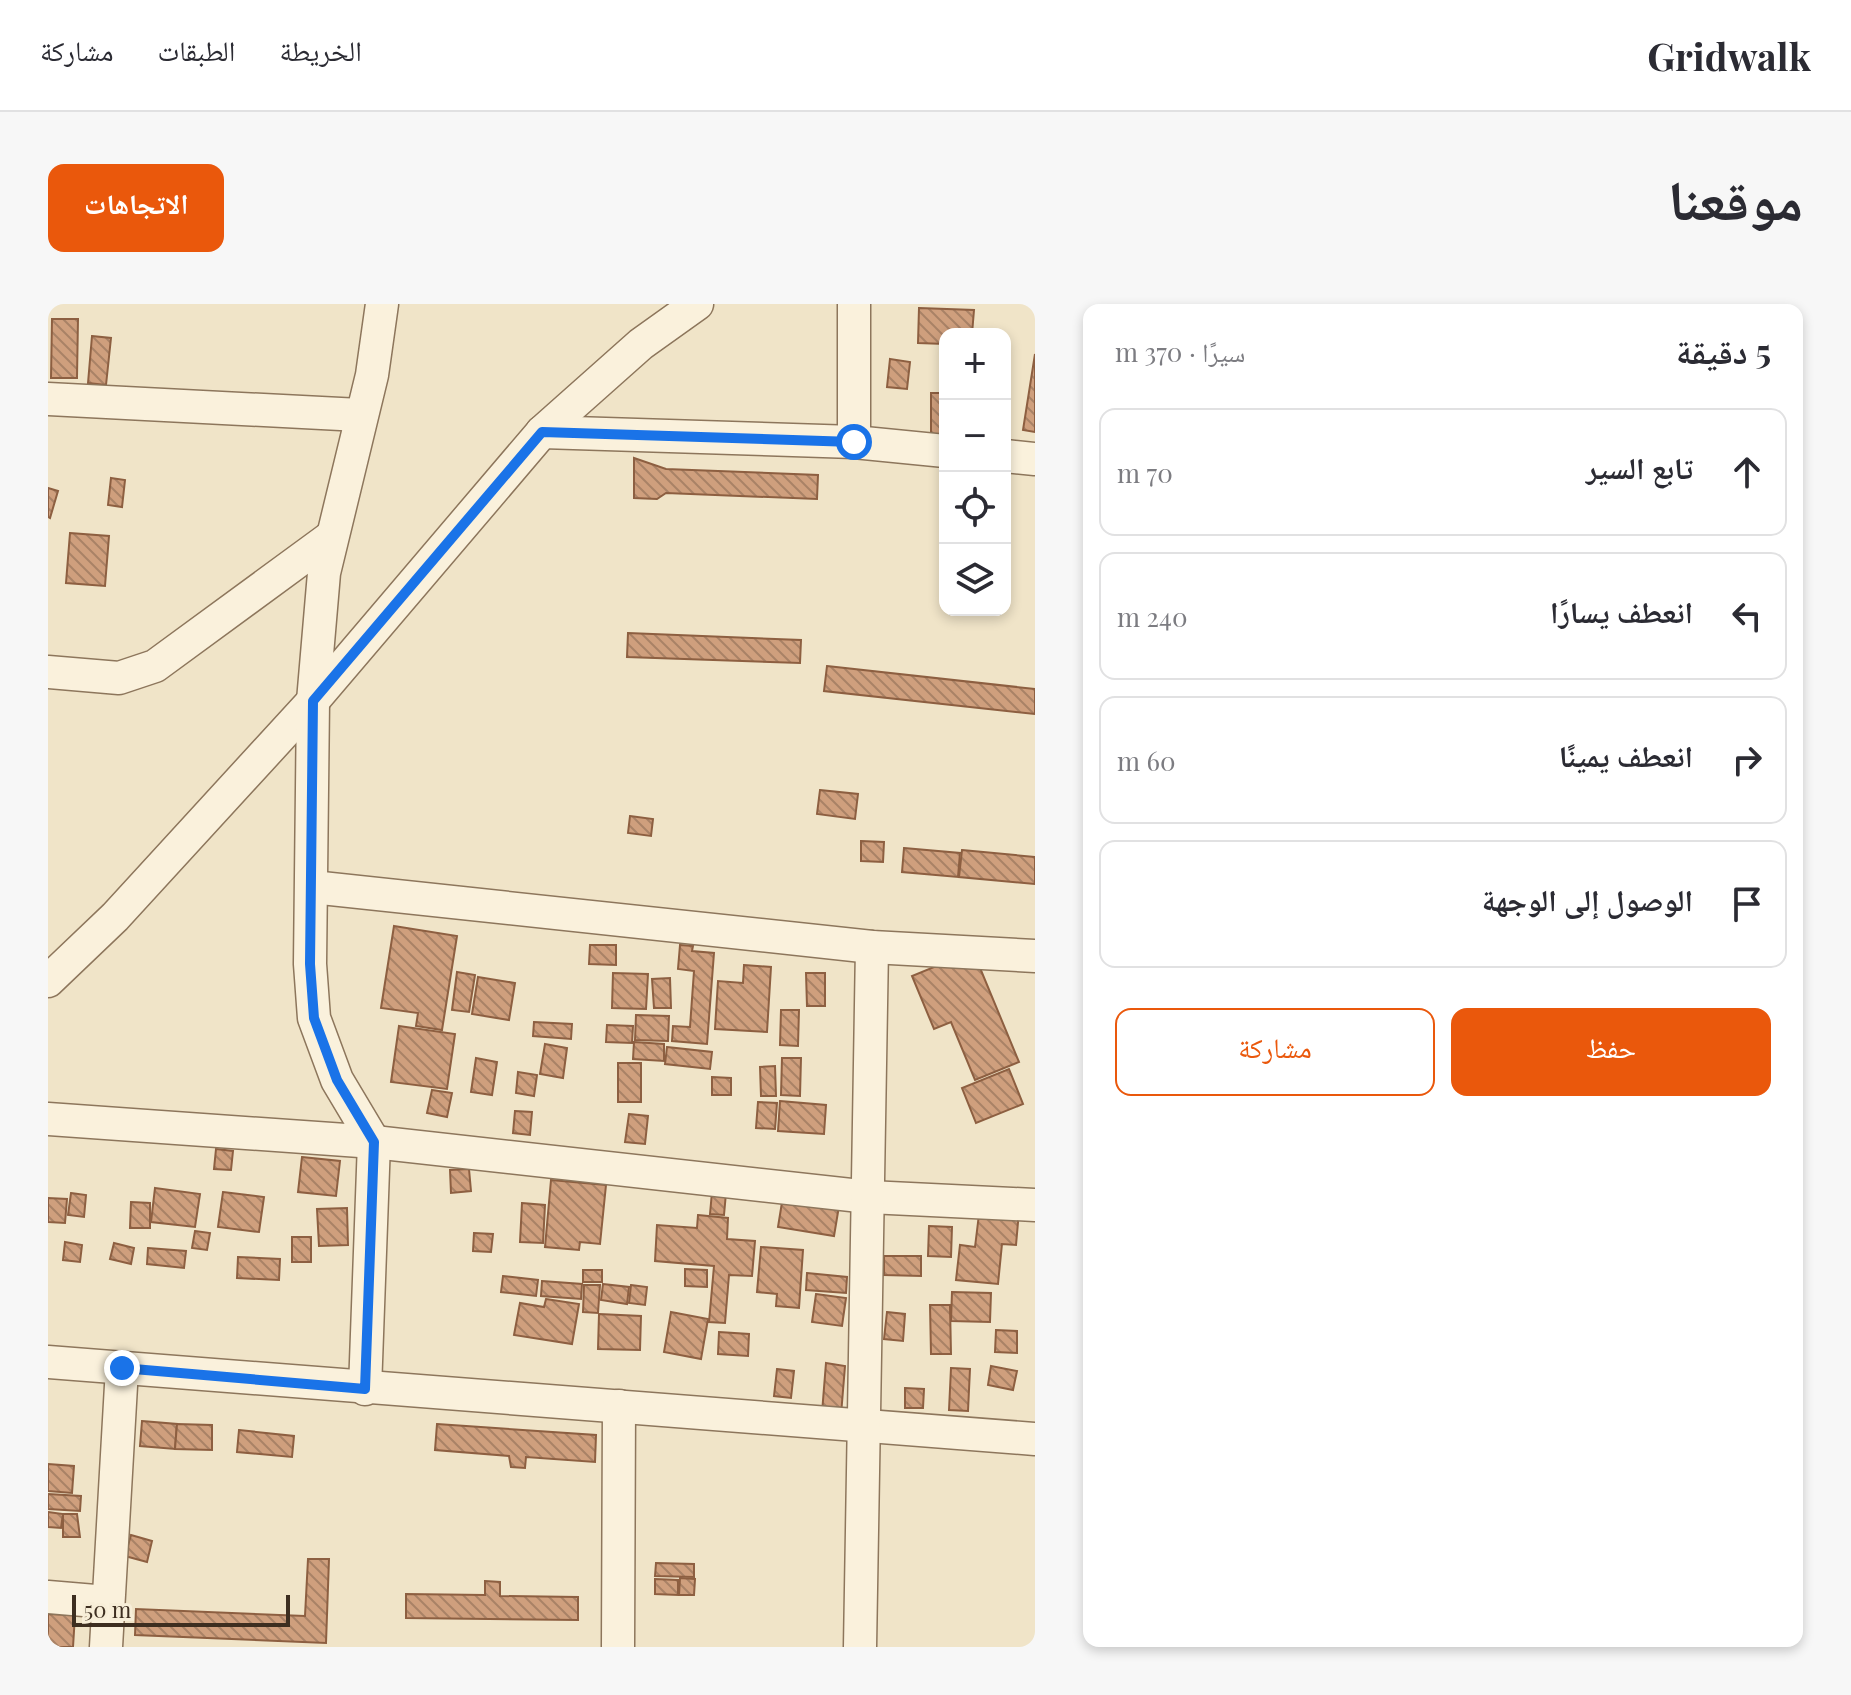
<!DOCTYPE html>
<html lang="ar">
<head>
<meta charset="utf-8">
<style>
  :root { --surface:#fff; --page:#f7f7f7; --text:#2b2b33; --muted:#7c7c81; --line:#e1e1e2; --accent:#ea580c }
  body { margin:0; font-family:"Playfair Display","Noto Naskh Arabic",serif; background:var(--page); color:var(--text); direction:rtl }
  .controls { position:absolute; right:24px; top:24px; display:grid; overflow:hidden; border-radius:16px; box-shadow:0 4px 12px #0003 }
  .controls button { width:72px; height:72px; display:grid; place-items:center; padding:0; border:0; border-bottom:2px solid var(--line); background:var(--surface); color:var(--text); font:40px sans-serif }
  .scale { position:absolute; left:24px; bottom:20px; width:218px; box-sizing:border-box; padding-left:8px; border:4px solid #3d2e20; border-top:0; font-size:22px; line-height:28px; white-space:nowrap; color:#3d2e20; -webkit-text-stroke:6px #f7eed8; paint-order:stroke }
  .stop { position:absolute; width:24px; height:24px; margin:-18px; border:6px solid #1a73e8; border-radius:50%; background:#fff }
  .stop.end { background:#1a73e8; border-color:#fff; box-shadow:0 2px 8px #0008 }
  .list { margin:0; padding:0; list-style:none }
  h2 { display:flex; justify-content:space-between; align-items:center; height:104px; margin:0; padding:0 32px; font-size:34px }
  h2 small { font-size:26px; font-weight:400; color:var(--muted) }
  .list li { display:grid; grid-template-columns:52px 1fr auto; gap:24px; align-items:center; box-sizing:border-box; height:128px; margin:0 16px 16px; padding:0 16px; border:2px solid var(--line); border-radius:16px }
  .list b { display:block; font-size:30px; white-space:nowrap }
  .list em { font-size:26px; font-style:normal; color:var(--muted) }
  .actions { display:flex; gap:16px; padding:24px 32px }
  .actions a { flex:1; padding:18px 0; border:2px solid var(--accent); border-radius:16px; text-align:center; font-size:28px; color:var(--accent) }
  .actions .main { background:var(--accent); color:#fff }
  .icon { flex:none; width:44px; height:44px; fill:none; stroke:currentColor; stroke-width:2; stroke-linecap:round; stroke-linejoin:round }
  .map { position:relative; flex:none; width:987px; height:1343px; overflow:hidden; direction:ltr; border-radius:16px }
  header { display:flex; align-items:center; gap:48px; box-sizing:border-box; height:112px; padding:0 40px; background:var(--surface); border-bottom:2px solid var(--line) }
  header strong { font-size:38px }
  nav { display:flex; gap:44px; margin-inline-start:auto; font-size:28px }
  .intro { display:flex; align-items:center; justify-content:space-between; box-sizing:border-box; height:192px; padding:0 48px }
  h1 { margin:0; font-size:56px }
  .button { padding:20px 36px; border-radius:16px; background:var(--accent); color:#fff; font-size:28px; font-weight:700 }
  main { display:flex; gap:48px; padding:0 48px }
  aside { flex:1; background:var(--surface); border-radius:16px; box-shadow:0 4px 12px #0003 }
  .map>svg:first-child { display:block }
</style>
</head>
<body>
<header>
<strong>Gridwalk</strong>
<nav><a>الخريطة</a><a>الطبقات</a><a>مشاركة</a></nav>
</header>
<div class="intro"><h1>موقعنا</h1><a class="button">الاتجاهات</a></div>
<main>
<aside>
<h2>5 دقيقة<small>سيرًا · 370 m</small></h2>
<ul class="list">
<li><svg class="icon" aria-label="ahead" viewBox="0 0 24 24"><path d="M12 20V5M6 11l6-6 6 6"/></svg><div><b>تابع السير</b></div><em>70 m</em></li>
<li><svg class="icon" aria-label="left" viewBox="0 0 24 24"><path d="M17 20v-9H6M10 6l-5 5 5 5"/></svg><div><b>انعطف يسارًا</b></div><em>240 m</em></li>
<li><svg class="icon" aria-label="right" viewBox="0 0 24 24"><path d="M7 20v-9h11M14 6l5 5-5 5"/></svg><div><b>انعطف يمينًا</b></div><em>60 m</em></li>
<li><svg class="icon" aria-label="arrive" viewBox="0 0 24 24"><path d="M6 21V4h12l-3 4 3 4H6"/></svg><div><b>الوصول إلى الوجهة</b></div></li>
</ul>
<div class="actions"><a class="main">حفظ</a><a>مشاركة</a></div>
</aside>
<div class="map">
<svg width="987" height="1343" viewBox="0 0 987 1343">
  <defs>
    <pattern id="building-back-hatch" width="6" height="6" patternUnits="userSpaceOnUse" patternTransform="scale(2)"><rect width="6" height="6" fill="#cf9f7d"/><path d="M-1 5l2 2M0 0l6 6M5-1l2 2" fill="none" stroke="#a98266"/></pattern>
  </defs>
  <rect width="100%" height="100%" fill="#f0e4c8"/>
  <!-- building -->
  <g fill="url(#building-back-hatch)" stroke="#8d5f41" stroke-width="2">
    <polygon points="871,4 926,6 924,30 897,30 897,40 870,39"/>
    <polygon points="4,15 30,15 29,74 3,74"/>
    <polygon points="44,32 63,34 58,81 40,79"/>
    <polygon points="987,50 987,128 975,126"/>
    <polygon points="842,55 862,58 859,85 839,83"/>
    <rect x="883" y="89" width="14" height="42"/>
    <polygon points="586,154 618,165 770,171 769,195 618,189 609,195 586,194"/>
    <polygon points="63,174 77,176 74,203 60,201"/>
    <polygon points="0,184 10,187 2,214 0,213"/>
    <polygon points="22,229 61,232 57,282 18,279"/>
    <polygon points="580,329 753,336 752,359 579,353"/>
    <polygon points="779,362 987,385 987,410 776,387"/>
    <polygon points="772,486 810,490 807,515 769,510"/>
    <polygon points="582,512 605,515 603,532 580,529"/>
    <polygon points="813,537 836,538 835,558 813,557"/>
    <polygon points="856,544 912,549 910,573 854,568"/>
    <polygon points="914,546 987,553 987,580 911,573"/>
    <polygon points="346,622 409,632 394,726 368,722 370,709 333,704"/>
    <polygon points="542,641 568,641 568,661 541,660"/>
    <polygon points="632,641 645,642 644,647 666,649 659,740 624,737 625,722 642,723 646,667 630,665"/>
    <polygon points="925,647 971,758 927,776 903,718 886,725 864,672"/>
    <polygon points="696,661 723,663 719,728 667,725 670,677 695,679"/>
    <polygon points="409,668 427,671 421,708 404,706"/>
    <polygon points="565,669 600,670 598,705 564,704"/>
    <polygon points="758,669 777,669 777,702 759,702"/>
    <polygon points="430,673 467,679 461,716 424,710"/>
    <polygon points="622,674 623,704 606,704 604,675"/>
    <polygon points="733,706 751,706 750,742 732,741"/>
    <polygon points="588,711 621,712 620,737 587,736"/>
    <polygon points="486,718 524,720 523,735 485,732"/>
    <polygon points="559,721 585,722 584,739 558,738"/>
    <polygon points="351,722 407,730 399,785 343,778"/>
    <polygon points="586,738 616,740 616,757 585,755"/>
    <polygon points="497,740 519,744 515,774 492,770"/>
    <polygon points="619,743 664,748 662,765 617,760"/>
    <polygon points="428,754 449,758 444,791 423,788"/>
    <polygon points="734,754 753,754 752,792 733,791"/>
    <rect x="570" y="759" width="23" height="39"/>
    <polygon points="727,762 728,792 713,792 712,763"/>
    <polygon points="961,765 975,800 928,819 914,784"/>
    <polygon points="470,768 489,771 486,792 468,789"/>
    <polygon points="664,773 683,774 683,791 664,791"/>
    <polygon points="384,786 404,789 399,813 379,809"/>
    <polygon points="732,797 778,801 776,830 730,827"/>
    <polygon points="710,798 729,799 727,825 708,824"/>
    <polygon points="467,807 484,808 482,831 465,829"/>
    <polygon points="581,810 600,812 597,840 577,838"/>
    <polygon points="168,845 185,847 183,866 166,865"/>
    <polygon points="254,853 292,857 288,892 250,888"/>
    <polygon points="421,865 423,887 403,889 402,866"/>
    <polygon points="503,876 558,881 552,940 532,938 531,946 497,943"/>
    <polygon points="107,884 152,890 147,923 103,918"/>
    <polygon points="736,886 792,896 786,932 730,923"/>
    <polygon points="175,888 216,893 211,928 170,923"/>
    <polygon points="664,888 678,889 676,911 662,910"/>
    <polygon points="23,889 38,891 36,913 20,911"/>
    <polygon points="0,894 19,895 17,919 0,918"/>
    <polygon points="83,898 102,899 102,924 82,924"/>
    <polygon points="474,899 497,901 495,939 472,938"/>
    <polygon points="932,902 971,907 968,941 954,940 950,980 908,976 912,941 927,943"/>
    <polygon points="299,904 300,941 271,942 269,905"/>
    <polygon points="650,911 680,914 679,935 707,937 704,972 681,971 677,1019 661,1018 666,962 607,957 609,921 649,924"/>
    <polygon points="881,922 904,923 903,953 880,952"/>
    <polygon points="147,927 162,929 159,946 144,944"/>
    <polygon points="426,929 445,930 443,948 425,947"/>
    <rect x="244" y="933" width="19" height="25"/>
    <polygon points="17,938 34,941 32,958 15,956"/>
    <polygon points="66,939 86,944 83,960 62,955"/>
    <polygon points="713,943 755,946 751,1004 728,1002 729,990 709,988"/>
    <polygon points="100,944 138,947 136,964 99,960"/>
    <polygon points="836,952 873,952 873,972 836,971"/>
    <polygon points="190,953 232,955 231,976 189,974"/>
    <polygon points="637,965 659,966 659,983 637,982"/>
    <rect x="535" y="966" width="19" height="12"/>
    <polygon points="759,969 799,973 798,989 758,986"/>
    <polygon points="455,972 490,976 488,992 453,988"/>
    <polygon points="494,977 534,980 533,995 493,992"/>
    <polygon points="555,980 581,983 579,1000 553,996"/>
    <polygon points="536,981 552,981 550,1009 535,1008"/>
    <polygon points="583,981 599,983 597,1001 581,999"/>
    <polygon points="904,988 943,989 942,1018 903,1017"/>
    <polygon points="768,990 798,994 794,1022 764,1018"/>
    <polygon points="498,995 531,1000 524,1040 466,1031 472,999 496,1003"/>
    <polygon points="882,1001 902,1001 903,1050 883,1050"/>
    <polygon points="623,1008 660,1015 653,1055 616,1048"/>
    <polygon points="839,1008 857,1010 855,1037 836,1035"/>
    <polygon points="551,1010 593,1012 592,1046 550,1045"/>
    <polygon points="948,1026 969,1027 969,1049 947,1048"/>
    <polygon points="671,1028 701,1030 700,1052 670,1050"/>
    <polygon points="778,1059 797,1062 793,1111 774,1109"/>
    <polygon points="943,1062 969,1067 965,1086 940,1081"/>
    <polygon points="903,1064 922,1065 920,1107 901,1106"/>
    <polygon points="729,1065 746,1067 743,1094 726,1092"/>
    <polygon points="857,1084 876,1085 875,1104 857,1104"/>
    <polygon points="94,1117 129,1120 127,1145 92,1142"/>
    <polygon points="129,1120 164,1121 164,1146 127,1145"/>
    <polygon points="389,1120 548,1131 547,1158 478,1153 477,1164 463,1163 461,1152 387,1146"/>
    <polygon points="191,1126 246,1132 244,1153 189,1148"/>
    <polygon points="0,1160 26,1162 24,1189 0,1187"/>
    <polygon points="0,1190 33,1192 32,1207 0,1205"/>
    <polygon points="0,1208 15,1210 13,1224 0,1223"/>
    <polygon points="15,1210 29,1210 32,1233 15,1233"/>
    <polygon points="83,1231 104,1237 99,1258 77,1252"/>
    <polygon points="260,1255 281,1255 278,1339 87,1331 88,1305 257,1312"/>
    <polygon points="608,1259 646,1260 646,1273 607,1272"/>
    <polygon points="632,1274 647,1275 646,1291 631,1291"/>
    <polygon points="607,1275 630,1276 630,1291 607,1290"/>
    <polygon points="437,1277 452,1278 452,1292 530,1293 530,1316 358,1314 358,1290 437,1291"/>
    <polygon points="0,1310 27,1311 25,1343 0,1343"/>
  </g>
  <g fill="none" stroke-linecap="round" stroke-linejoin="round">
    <defs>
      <g id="minor">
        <polyline points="806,0 806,138"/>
        <polyline points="0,95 312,111"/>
        <polyline points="494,128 806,138 897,147"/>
        <polyline points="957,152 987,155"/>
        <polyline points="0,368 71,374 107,362 283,233"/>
        <polyline points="264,583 824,643 987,652"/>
        <polyline points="0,677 67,613 265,397 494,128 593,40 649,0"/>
        <polyline points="0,815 326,838 821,893 987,901"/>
        <polyline points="0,1058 987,1135"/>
        <polyline points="317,1085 326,838 289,776 266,714 262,660 265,397 276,269 324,71 334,0"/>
        <polyline points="0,1293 59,1298"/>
        <polyline points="58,1343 74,1064"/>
        <polyline points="570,1343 571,1102"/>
        <polyline points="812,1343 824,643"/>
      </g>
    </defs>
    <!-- minor casing -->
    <use href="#minor" stroke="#8d765c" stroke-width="35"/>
    <!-- minor -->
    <use href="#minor" stroke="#faf1dc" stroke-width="32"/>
  </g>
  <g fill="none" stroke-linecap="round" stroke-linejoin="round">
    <!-- route -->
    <polyline stroke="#1a73e8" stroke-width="10" points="74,1064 317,1085 326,838 289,776 266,714 262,660 265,397 494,128 806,138"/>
  </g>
</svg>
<div class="controls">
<button>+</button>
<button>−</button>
<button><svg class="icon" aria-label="locate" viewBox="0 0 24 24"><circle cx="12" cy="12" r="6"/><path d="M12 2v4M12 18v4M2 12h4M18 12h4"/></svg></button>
<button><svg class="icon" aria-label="layers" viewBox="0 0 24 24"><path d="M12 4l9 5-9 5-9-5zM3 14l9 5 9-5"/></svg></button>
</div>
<div class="scale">50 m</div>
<div class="stop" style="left:806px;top:138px"></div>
<div class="stop end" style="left:74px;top:1064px"></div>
</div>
</main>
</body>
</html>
